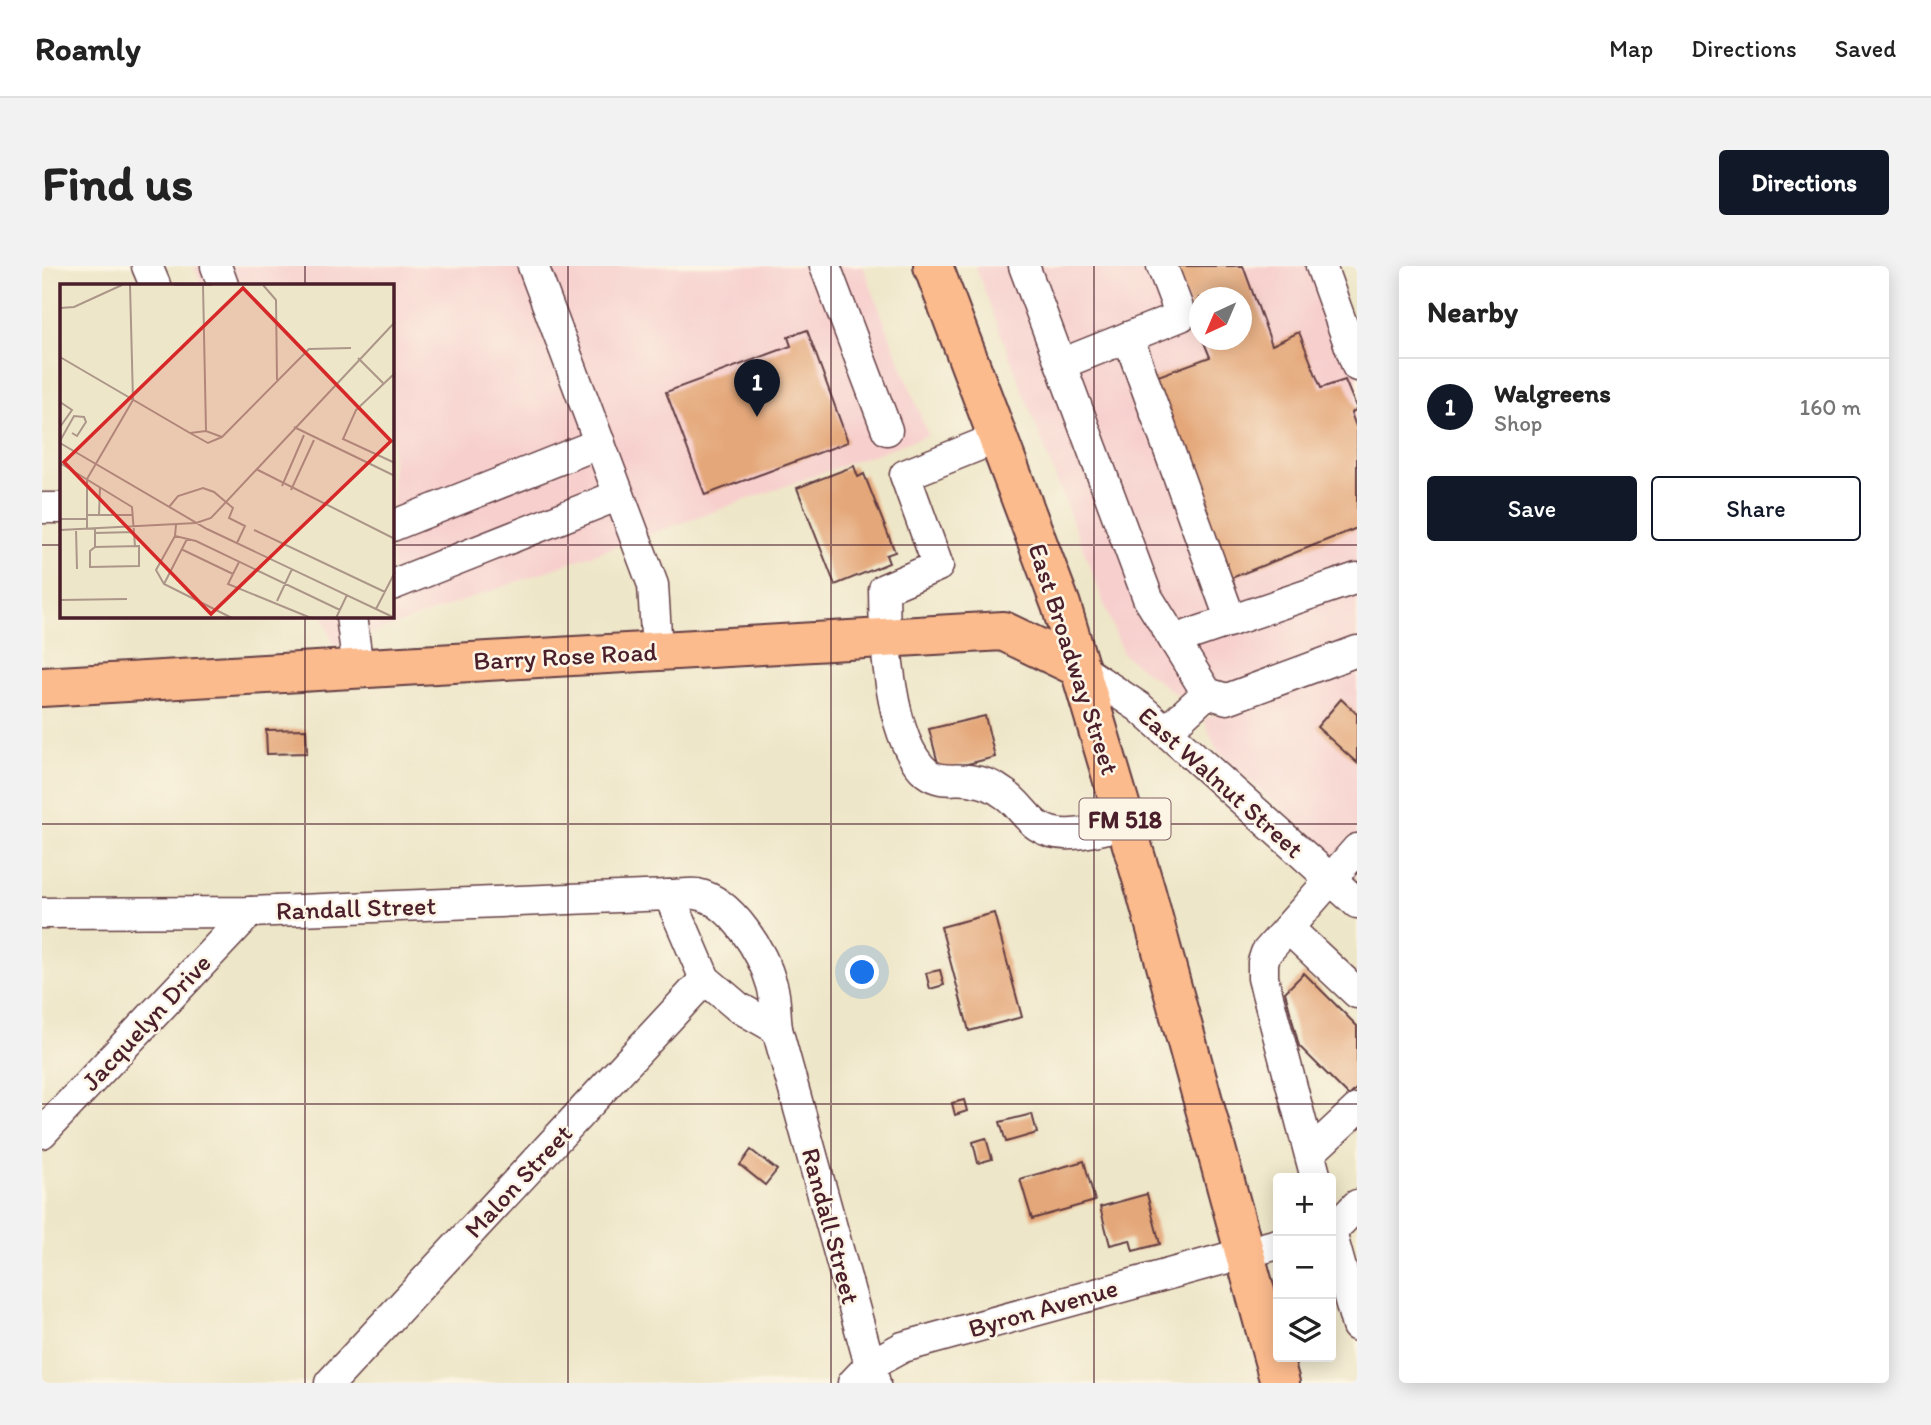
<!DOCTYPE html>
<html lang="en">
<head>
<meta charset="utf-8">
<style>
  :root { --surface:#fff; --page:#f2f2f2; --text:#222; --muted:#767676; --line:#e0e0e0; --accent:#111827 }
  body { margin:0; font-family:Itim,sans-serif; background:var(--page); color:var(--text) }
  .controls { position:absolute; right:21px; bottom:21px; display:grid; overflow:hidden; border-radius:7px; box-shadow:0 4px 18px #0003 }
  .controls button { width:63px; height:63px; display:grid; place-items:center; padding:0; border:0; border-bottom:2px solid var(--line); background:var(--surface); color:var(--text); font:35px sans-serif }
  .compass { position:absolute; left:1147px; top:21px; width:63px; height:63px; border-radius:50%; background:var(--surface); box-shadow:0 4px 18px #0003; rotate:224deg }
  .you { position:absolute; left:821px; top:707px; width:24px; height:24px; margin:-18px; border:5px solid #fff; border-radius:50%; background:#1a73e8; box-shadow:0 0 0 10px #1a73e833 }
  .badge { display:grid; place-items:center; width:46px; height:46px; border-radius:50%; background:var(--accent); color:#fff; font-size:23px; font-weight:700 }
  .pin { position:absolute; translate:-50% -58px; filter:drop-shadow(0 2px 4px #0008) }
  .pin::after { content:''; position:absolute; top:37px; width:24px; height:21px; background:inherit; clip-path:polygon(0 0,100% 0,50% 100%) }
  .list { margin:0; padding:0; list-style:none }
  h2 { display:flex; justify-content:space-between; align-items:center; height:91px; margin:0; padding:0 28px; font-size:30px }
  h2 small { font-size:23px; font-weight:400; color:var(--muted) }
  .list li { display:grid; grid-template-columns:46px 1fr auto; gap:21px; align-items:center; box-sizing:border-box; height:98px; padding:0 28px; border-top:2px solid var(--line) }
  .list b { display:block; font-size:26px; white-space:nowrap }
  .list p { margin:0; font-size:23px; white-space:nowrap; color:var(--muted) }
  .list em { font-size:23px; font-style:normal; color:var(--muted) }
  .actions { display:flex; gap:14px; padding:21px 28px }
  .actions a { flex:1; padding:16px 0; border:2px solid var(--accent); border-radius:7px; text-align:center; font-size:24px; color:var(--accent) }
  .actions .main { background:var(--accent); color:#fff }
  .icon { flex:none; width:38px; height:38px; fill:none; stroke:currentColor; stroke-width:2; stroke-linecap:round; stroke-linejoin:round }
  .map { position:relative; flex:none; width:1315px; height:1117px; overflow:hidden; border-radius:7px }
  header { display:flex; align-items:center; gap:42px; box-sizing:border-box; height:98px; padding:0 35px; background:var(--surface); border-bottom:2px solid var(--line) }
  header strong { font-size:33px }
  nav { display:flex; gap:38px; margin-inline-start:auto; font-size:24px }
  .intro { display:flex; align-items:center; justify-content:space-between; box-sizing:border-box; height:168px; padding:0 42px }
  h1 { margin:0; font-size:49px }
  .button { padding:18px 32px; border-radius:7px; background:var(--accent); color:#fff; font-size:24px; font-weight:700 }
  main { display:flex; gap:42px; padding:0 42px }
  aside { flex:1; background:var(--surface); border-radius:7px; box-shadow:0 4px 18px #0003 }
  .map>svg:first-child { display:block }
</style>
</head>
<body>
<header>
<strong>Roamly</strong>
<nav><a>Map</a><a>Directions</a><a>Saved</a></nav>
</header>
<div class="intro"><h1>Find us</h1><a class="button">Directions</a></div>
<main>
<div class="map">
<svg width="1315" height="1117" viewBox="0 0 1315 1117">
  <rect width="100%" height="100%" fill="#fcf5e5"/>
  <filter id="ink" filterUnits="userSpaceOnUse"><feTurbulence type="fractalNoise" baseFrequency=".0143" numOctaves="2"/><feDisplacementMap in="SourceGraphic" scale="14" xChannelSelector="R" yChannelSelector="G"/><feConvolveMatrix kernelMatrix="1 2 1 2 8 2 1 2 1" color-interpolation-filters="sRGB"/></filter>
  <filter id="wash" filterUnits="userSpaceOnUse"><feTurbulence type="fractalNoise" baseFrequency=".00686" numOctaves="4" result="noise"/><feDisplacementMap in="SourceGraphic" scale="28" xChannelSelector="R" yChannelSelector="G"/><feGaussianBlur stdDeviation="1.57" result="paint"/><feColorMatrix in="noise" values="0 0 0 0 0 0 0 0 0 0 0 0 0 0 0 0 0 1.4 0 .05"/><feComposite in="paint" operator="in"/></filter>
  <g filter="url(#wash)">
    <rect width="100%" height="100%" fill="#eee6c8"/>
    <!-- built -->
    <g fill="#f7d0ce" fill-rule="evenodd">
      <polygon points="152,0 821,0 886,169 292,381 281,350 350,350 350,19 159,19"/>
      <path d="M933,0H1287L1315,75V389L1158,446L1081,388ZM1157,32H1199V74H1157Z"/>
      <polygon points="1315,396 1315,613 1175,485 1162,453"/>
    </g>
    <g id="blocks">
      <!-- building -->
      <g fill="#e4a779">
        <polygon points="1132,0 1201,0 1230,79 1257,66 1279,122 1303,114 1315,143 1309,147 1315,163 1315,262 1187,313 1108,113 1168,91 1161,74 1199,74 1199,32 1157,32 1157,65"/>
        <polygon points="765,64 806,176 663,229 624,126 749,80 746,71"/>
        <polygon points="812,200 816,211 822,208 853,286 844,289 847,297 793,319 755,222"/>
        <polygon points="1299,433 1315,448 1315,497 1275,461"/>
        <polygon points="943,450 953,491 898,505 887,463"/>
        <polygon points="264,463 265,487 225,488 224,464"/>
        <polygon points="952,647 980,751 927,765 899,661"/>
        <polygon points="898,704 902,719 888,723 884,707"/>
        <polygon points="1262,707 1315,760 1315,822 1307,830 1257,780 1243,726"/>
        <polygon points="922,834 925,845 913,849 910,837"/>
        <polygon points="990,848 995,867 964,876 958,856"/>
        <polygon points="944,872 950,893 936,897 931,876"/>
        <polygon points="709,884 735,904 723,919 698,899"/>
        <polygon points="1042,895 1053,935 990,953 978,913"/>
        <polygon points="1105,928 1118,978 1091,985 1088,974 1068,979 1058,941"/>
      </g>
    </g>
  </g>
  <g filter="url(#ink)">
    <use href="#blocks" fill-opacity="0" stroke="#633d43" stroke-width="2"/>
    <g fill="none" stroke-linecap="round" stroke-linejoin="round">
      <defs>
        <g id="minor">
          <polyline points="105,0 113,19"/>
          <polyline points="174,0 181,19"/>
          <polyline points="491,0 611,319 615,385"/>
          <polyline points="783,0 845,164"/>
          <polyline points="982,0 1106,332 1165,427 1124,465"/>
          <polyline points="1279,0 1315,100"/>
          <polyline points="1086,71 1189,355"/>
          <polyline points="1019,98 1139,50 1120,0"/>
          <path d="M955,172L863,209L896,300L842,323C842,369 847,476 885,507C899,518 916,511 932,515C942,516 953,521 961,527C975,535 983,551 996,560C1020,577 1057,563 1084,558"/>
          <polyline points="0,242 19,242"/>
          <polyline points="350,260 558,177"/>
          <polyline points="350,319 577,229"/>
          <polyline points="309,350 316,402"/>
          <polyline points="1132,374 1315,312"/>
          <polyline points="1038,402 1097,441 1315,637"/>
          <polyline points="1165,427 1185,433 1315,385"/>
          <path d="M627,629C636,629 647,627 655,628C690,635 721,687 730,719C734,732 733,748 735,763"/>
          <polyline points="0,647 208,646 627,629 663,713 696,741 735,763 833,1117"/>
          <polyline points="1246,662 1315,727"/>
          <polyline points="0,867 208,646"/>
          <polyline points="1268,887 1315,843"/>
          <polyline points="1274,912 1221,712 1221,696 1224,687 1315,583"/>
          <polyline points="1289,966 1315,1060"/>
          <polyline points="1289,966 1315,939"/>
          <polyline points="288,1117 663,713"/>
          <polyline points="811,1117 828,1099 861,1081 1236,978"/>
        </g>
        <g id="major">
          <polyline points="891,0 1019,339 1104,626 1238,1117"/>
          <polyline points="0,421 961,365 1038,402"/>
        </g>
      </defs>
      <!-- minor casing -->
      <use href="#minor" stroke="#633d43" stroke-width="33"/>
      <!-- major casing -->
      <use href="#major" stroke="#633d43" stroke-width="42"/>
      <!-- minor -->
      <use href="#minor" stroke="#fff" stroke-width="30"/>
      <!-- major -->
      <use href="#major" stroke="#fbbb8d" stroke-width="38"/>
    </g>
  </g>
  <!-- grid -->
  <path fill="none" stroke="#4a1f2b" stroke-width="2" stroke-opacity="0.55" d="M263,0V19M526,0V1117M789,0V1117M1052,0V1117M0,279H19M350,279H1315M263,350V1117M0,558H1315M0,838H1315"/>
  <g text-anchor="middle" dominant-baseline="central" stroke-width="5" stroke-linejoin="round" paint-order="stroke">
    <!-- shield labels -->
    <rect fill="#fcf5e5" stroke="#7f5f63" stroke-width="2" x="1037.5" y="532.5" width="91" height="41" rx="5"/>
    <g font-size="24" font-weight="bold" fill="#4a1f2b">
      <text x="1083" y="553">FM 518</text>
    </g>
    <!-- street labels -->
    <g font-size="26" fill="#4a1f2b" stroke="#fcf5e5">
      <text transform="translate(523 390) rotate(-3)">Barry Rose Road</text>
      <text transform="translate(1032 393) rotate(72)">East Broadway Street</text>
      <text transform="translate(1179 516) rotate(42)">East Walnut Street</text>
      <text transform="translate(314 642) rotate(-2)">Randall Street</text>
      <text transform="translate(104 756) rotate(-47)">Jacquelyn Drive</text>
      <text transform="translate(476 915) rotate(-47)">Malon Street</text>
      <text transform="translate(789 960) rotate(75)">Randall Street</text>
      <text transform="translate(1001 1042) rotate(-16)">Byron Avenue</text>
    </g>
  </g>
  <!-- overview -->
  <g transform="translate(18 18)">
    <rect width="334" height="334" fill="#eee6c8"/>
    <path fill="none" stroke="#ac9689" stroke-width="2" d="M114,1H152M143,1L146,147M203,1L216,16L217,96M0,24L14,23L62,1M0,73L130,149L146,147L162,153L249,65L291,64M298,74L323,99M335,89L296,126L283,155L335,179M0,118L12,126L0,143M234,143L335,192M130,149L148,159L162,153M0,157L14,132L24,133L26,138L17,152L12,149M0,159L147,245L335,334M0,179L72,223L75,262M196,185L335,255M222,202L244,151M231,206L254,156M109,223L118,212L143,204L154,208L173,224L169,234L185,242L177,259M27,231H73M39,231L40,203M0,235H27M136,239L151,234L335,38M116,241L115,252L136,257L280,326M16,245L17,285M27,245V195L73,116L70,1M0,246L136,239M194,246L325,308M35,249L74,248M115,252L96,286L104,300L172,334M35,263L30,267V283L79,282V262L35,263V244M121,265L173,290M179,278L168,300L251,334M104,300L127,255M0,316L67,315M217,317L232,285M316,325L335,288M276,334L287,311"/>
    <path fill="#d62828" fill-opacity="0.15" stroke="#d62828" stroke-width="3.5" d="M183,4L331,157L151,330L4,178Z"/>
    <rect width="334" height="334" fill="none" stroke="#4a1f2b" stroke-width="3.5"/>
  </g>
</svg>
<div class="controls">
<button>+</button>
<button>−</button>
<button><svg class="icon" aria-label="layers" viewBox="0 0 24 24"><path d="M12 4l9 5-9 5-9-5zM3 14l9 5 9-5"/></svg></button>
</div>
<svg class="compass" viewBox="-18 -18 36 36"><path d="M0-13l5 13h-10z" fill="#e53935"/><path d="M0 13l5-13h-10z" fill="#767676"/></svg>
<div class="you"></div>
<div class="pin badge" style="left:715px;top:151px">1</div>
</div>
<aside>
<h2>Nearby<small></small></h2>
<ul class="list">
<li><span class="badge">1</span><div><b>Walgreens</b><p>Shop</p></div><em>160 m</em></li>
</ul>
<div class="actions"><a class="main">Save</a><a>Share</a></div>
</aside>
</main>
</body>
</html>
